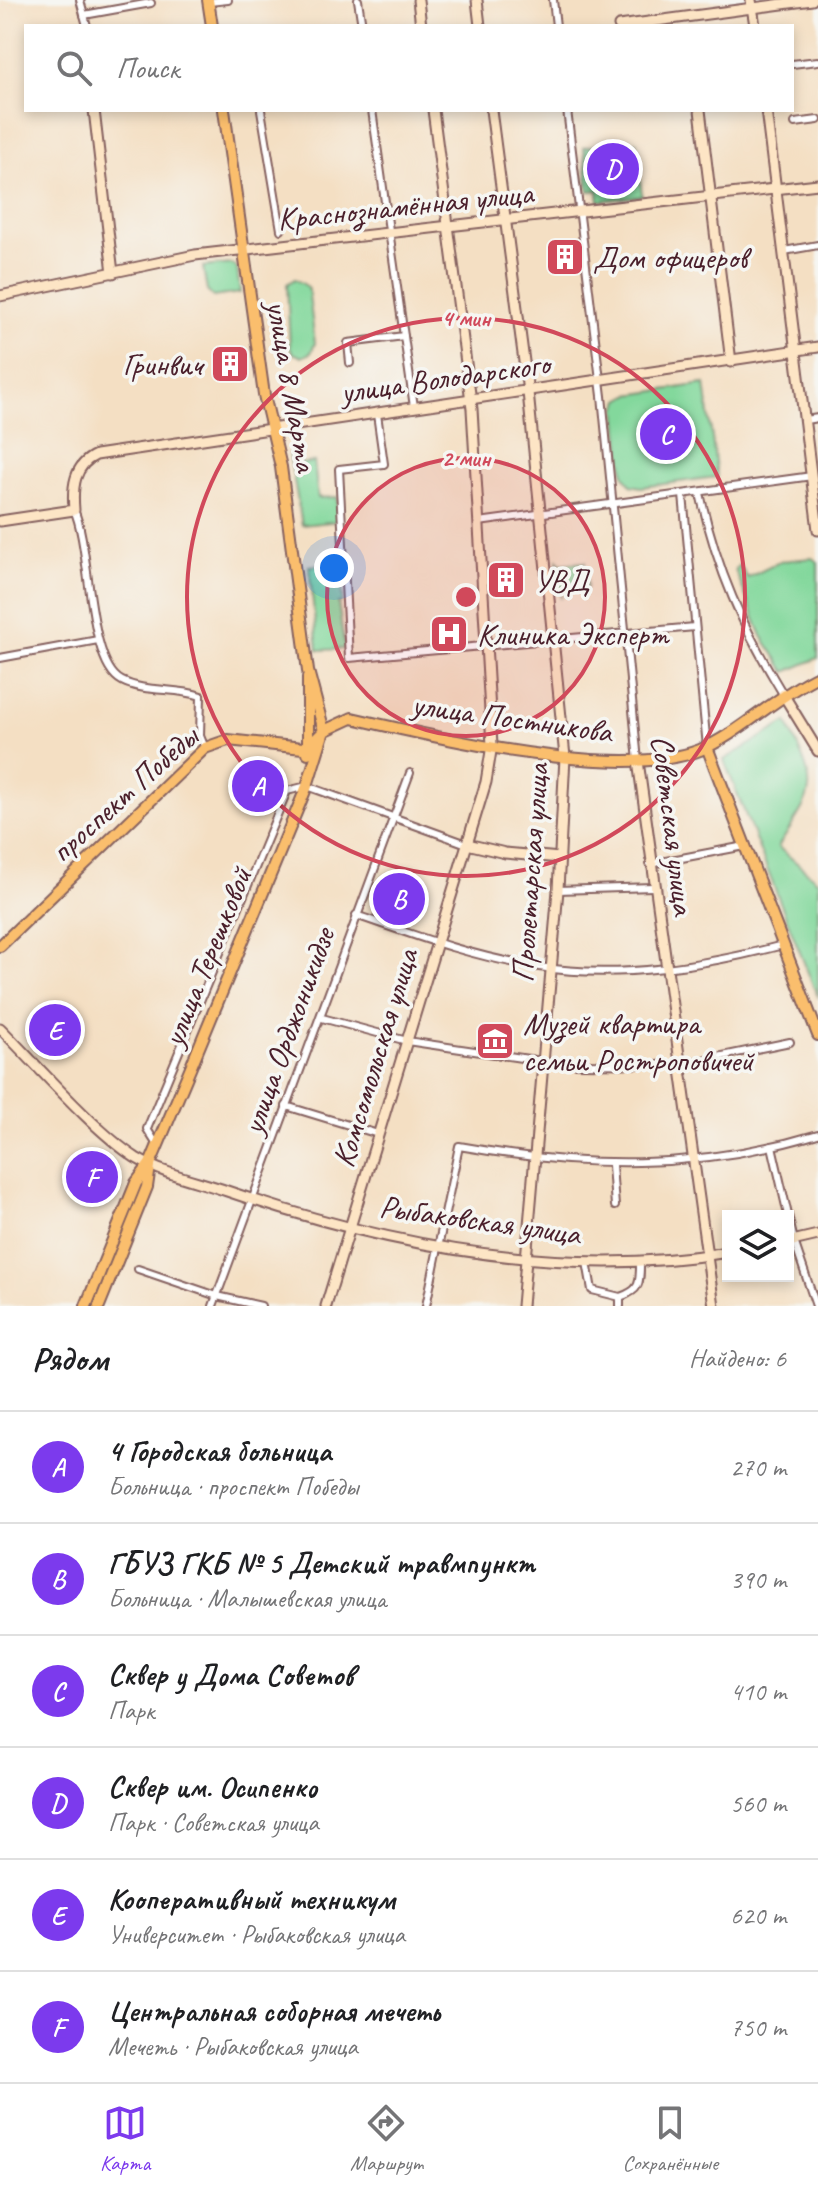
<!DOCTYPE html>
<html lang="ru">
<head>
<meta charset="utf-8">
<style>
  :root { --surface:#fff; --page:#f6f6f6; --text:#202124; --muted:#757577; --line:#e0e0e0; --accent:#7c3aed }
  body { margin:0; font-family:Caveat,sans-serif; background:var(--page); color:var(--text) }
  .controls { position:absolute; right:24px; bottom:24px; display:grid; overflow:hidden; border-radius:0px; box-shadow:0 4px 12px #0003 }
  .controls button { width:72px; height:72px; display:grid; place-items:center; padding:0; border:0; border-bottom:2px solid var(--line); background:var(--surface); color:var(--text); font:40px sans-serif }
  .you { position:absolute; left:334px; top:568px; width:28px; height:28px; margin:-20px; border:6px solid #fff; border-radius:50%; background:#1a73e8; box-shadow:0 0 0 12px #1a73e833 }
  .badge { display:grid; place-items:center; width:52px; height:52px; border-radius:50%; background:var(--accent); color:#fff; font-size:26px; font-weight:700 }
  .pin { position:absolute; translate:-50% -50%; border:4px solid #fff; box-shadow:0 2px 8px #0006 }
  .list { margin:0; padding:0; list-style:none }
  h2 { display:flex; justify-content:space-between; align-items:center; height:104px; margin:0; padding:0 32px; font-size:34px }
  h2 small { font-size:26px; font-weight:400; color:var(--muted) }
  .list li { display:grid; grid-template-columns:52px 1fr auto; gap:24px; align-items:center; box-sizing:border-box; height:112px; padding:0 32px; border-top:2px solid var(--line) }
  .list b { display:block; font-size:30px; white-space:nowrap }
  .list p { margin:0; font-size:26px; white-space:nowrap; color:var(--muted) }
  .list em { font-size:26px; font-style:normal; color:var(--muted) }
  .icon { flex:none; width:44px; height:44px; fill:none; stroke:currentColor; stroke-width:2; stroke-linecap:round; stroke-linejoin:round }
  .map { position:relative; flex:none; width:818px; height:1306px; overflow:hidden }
  .search { position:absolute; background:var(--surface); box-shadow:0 4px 12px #0003; left:24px; right:24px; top:24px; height:88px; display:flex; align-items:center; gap:20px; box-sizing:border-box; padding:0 28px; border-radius:0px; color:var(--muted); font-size:30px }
  .sheet { height:776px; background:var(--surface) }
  nav { display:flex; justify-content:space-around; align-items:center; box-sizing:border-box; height:112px; border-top:2px solid var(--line); background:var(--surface); font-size:22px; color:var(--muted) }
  nav a { display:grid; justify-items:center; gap:4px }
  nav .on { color:var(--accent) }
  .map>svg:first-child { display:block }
</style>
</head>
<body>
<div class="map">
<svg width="818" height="1306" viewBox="0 0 818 1306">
  <defs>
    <pattern id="grass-tufts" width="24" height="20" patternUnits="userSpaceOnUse" patternTransform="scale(2)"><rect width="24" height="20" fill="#83d89c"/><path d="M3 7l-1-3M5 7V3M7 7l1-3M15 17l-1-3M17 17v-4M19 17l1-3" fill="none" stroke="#73b987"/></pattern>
  </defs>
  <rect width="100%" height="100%" fill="#f6f6f2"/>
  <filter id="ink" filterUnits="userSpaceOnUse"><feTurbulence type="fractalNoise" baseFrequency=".0125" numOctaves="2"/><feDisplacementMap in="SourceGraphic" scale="16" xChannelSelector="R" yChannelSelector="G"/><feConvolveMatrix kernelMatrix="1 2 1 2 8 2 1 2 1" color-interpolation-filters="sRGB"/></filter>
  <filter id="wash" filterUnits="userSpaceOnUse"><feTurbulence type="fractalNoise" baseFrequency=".006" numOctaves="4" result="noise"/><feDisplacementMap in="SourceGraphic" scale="32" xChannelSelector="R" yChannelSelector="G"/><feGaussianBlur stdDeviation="1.8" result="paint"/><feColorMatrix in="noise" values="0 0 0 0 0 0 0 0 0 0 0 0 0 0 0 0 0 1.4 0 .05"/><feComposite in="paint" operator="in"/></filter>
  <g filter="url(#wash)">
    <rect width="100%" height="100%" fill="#f4dfc3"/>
    <!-- grass -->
    <polygon fill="url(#grass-tufts)" stroke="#667c64" stroke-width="2" points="557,559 560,564 585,562 587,588 562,591 561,599"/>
    <!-- green -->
    <g fill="#83d89c" stroke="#667c64" stroke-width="2">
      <polygon points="636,142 642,196 599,201 598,190 589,191 584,147"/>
      <polygon points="232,264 237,268 240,293 213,297 207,291 203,267"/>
      <polygon points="295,279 308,287 315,343 311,353 302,357 293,353 290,347 287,284"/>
      <polygon points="705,384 717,477 641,487 631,485 624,475 617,410 620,400 629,395"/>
      <polygon points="297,451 300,464 314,462 318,498 337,497 339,521 302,525 289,452"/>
      <polygon points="812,558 818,562 818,658 786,672 762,636 735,570 739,565 748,578 781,561"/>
      <polygon points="336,562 342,563 342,602 338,603 345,649 318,650 309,566 335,565"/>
      <path d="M787,722C818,792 818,785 778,847L818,881V998L724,760Z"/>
    </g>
  </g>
  <g filter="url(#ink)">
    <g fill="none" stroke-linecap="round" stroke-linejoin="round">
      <defs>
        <g id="street">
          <polyline points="80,0 87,26"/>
          <polyline points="358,0 362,26"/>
          <polyline points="553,0 556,26"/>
          <polyline points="209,2 228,0"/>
          <polyline points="84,15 151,3"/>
          <polyline points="792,64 818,61"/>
          <polyline points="261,110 281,230"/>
          <polyline points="372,110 414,407"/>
          <polyline points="567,110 602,396 638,761"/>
          <polyline points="795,123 818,120"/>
          <polyline points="784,251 818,245"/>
          <polyline points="350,363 348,343 404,336"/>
          <polyline points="377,414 384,464 339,469 349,658 695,627"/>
          <polyline points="805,420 818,418"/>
          <path d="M700,493C717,571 742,626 783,694"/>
          <polyline points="683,495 707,747"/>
          <path d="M74,510C91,545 87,664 122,681C145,693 177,687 201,696L200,736L205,748"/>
          <polyline points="479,522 812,476"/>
          <polyline points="0,658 98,640"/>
          <polyline points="650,864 745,846"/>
          <polyline points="558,890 653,887"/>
          <path d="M356,915C416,936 476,958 539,967C619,980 706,965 783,945"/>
          <polyline points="322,1018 407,1041 542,1061"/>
          <polyline points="576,1064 679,1065 790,1042"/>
          <polyline points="286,1106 378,1134"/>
          <polyline points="157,1145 147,1129 287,791 307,786 467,844"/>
          <polyline points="772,1146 794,1241 816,1306"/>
          <polyline points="612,1165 615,1206"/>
          <polyline points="587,1262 592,1290 620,1297"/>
          <polyline points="138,1269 217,1296 261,1306"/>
          <polyline points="213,1306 410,773"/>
          <path d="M426,1306L459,1146C582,1168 696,1171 818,1134"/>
          <path d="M620,1306V1297C641,1290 640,1283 640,1261"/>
        </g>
        <g id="secondary">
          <polyline points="418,0 421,26"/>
          <polyline points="477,0 480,26"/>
          <polyline points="751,0 755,26"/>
          <polyline points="619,26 812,0"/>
          <polyline points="94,110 113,273"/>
          <polyline points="491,110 528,392 565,757 558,890 522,1306"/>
          <polyline points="700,110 731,362"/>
          <polyline points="766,110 818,530"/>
          <polyline points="0,296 195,255 818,184"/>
          <path d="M0,521L74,510C72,487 74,465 96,455L818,347"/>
          <polyline points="783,694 818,751"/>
          <polyline points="638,761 714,1306"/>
          <polyline points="467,844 505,853 560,858"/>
          <path d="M0,1028C38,1066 93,1130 136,1158C163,1174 198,1181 227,1191C385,1245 562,1280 728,1252"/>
          <polyline points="788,1242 818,1235"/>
          <polyline points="326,1306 486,782 492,745 472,409 433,110"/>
        </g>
        <g id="primary">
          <polyline points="208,0 212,26"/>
          <polyline points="308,677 308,753"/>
          <polyline points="707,747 818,1035"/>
          <path d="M306,749L324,731L352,718C437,738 621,781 700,750C739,734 776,696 818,676"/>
          <polyline points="0,946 205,748 228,740 312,749"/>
          <polyline points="86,1306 136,1183 150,1164 190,1069 307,786 324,731 308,671 281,467 264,395 224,110"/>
          <polyline points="99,1306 147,1187 150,1166"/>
        </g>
      </defs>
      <!-- street casing -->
      <use href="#street" stroke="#866260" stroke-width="10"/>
      <!-- secondary casing -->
      <use href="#secondary" stroke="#866260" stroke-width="13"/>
      <!-- primary casing -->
      <use href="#primary" stroke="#866260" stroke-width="14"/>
      <!-- street -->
      <use href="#street" stroke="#fff" stroke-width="6"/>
      <!-- secondary -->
      <use href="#secondary" stroke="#fde5c5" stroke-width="9"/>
      <!-- primary -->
      <use href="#primary" stroke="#fabe6d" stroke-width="10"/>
    </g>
  </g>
  <!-- distance rings -->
  <circle cx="466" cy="597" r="139" fill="#d1495b" fill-opacity=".12"/>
  <g fill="none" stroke="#d1495b" stroke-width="4">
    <circle cx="466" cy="597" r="139"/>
    <circle cx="466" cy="597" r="279"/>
  </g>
  <!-- icons -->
  <defs>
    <symbol id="building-square" viewBox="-11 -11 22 22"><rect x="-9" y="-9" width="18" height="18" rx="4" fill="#d1495b" stroke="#f6f6f2"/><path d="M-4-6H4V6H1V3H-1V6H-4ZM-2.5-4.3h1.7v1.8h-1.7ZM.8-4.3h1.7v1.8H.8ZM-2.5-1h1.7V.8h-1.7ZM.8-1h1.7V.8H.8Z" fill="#fff"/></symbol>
    <symbol id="hospital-square" viewBox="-11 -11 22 22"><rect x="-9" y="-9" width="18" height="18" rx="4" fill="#d1495b" stroke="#f6f6f2"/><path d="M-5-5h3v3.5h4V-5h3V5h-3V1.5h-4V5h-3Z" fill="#fff"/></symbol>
    <symbol id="museum-square" viewBox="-11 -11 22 22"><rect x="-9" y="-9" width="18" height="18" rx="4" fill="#d1495b" stroke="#f6f6f2"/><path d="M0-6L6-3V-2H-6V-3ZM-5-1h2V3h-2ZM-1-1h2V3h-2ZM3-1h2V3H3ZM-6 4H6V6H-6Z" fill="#fff"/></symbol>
  </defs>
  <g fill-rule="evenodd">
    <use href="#building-square" x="543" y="235" width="44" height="44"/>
    <use href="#building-square" x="208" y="342" width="44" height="44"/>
    <use href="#building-square" x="484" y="558" width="44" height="44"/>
    <use href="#hospital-square" x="427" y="612" width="44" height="44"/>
    <use href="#museum-square" x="473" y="1019" width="44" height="44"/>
  </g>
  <g text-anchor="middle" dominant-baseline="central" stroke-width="7" stroke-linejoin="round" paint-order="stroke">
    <!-- street labels -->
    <g font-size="32" fill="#4a1f2b" stroke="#f6f6f2">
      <text transform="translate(405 206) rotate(-6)">Краснознамённая улица</text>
      <text transform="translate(445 378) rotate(-8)">улица Володарского</text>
      <text transform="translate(292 386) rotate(80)">улица 8 Марта</text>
      <text transform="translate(512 718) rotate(8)">улица Постникова</text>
      <text transform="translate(124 794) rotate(-42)">проспект Победы</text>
      <text transform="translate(673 825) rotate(83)">Советская улица</text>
      <text transform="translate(530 873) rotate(-86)">Пролетарская улица</text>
      <text transform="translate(207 957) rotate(-68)">улица Терешковой</text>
      <text transform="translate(288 1031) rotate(-70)">улица Орджоникидзе</text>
      <text transform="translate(375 1058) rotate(-73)">Комсомольская улица</text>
      <text transform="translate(480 1220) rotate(8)">Рыбаковская улица</text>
    </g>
    <!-- poi labels -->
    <g font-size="32" fill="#4a1f2b" stroke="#f6f6f2" text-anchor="start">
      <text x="593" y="257">Дом офицеров</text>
      <text x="202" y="364" text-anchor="end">Гринвич</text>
      <text x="534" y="580">УВД</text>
      <text x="477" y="634">Клиника Эксперт</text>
      <text x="523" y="1023">Музей квартира<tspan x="523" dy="37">семьи Ростроповичей</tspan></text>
    </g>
  </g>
  <circle cx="466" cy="597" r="12" fill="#d1495b" stroke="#f6f6f2" stroke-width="4"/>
  <g font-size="24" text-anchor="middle" font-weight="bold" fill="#d1495b" stroke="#f6f6f2" stroke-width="7" stroke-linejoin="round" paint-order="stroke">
    <text x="466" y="326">4 мин</text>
    <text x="466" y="466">2 мин</text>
  </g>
</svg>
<div class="controls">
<button><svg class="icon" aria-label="layers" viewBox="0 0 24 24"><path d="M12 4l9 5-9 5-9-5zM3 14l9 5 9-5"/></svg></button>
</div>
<div class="you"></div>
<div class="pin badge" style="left:258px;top:786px">A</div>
<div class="pin badge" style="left:399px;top:899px">B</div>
<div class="pin badge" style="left:666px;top:434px">C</div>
<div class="pin badge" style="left:613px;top:169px">D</div>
<div class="pin badge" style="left:55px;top:1030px">E</div>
<div class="pin badge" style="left:92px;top:1177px">F</div>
<div class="search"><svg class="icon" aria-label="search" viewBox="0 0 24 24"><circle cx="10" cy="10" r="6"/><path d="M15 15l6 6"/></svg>Поиск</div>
</div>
<section class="sheet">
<h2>Рядом<small>Найдено: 6</small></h2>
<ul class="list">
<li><span class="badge">A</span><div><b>4 Городская больница</b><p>Больница · проспект Победы</p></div><em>270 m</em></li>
<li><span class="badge">B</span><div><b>ГБУЗ ГКБ № 5 Детский травмпункт</b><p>Больница · Малышевская улица</p></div><em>390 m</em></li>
<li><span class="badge">C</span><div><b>Сквер у Дома Советов</b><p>Парк</p></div><em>410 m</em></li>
<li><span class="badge">D</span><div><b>Сквер им. Осипенко</b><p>Парк · Советская улица</p></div><em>560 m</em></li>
<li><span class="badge">E</span><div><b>Кооперативный техникум</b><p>Университет · Рыбаковская улица</p></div><em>620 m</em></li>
<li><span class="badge">F</span><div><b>Центральная соборная мечеть</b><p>Мечеть · Рыбаковская улица</p></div><em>750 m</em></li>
</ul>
</section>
<nav>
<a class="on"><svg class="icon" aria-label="map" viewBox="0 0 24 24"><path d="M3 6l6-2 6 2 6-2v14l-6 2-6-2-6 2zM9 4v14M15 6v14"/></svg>Карта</a>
<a><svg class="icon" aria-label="directions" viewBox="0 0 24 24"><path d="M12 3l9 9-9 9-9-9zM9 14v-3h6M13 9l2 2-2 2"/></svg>Маршрут</a>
<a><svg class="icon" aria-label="saved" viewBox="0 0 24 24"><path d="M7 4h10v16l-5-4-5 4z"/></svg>Сохранённые</a>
</nav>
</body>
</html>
